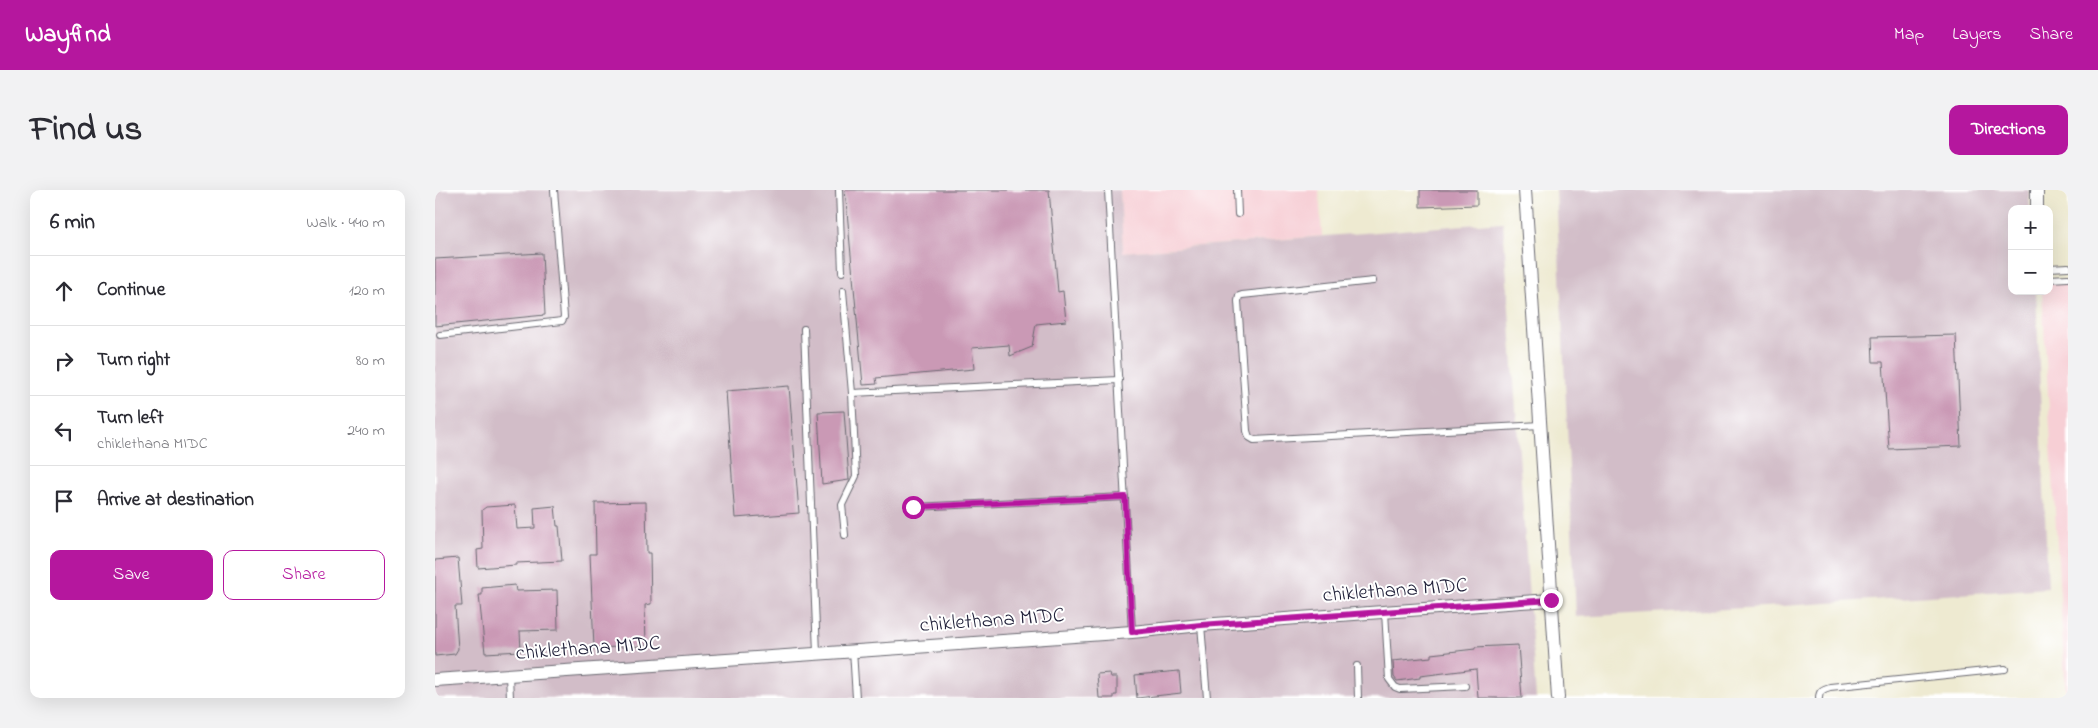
<!DOCTYPE html>
<html lang="en">
<head>
<meta charset="utf-8">
<style>
  :root { --surface:#fff; --page:#f2f2f3; --text:#2b2b33; --muted:#7c7c81; --line:#e1e1e2; --accent:#b5179e }
  body { margin:0; font-family:"Indie Flower",sans-serif; background:var(--page); color:var(--text) }
  .controls { position:absolute; right:15px; top:15px; display:grid; overflow:hidden; border-radius:10px; box-shadow:0 5px 20px #0002 }
  .controls button { width:45px; height:45px; display:grid; place-items:center; padding:0; border:0; border-bottom:1px solid var(--line); background:var(--surface); color:var(--text); font:25px sans-serif }
  .stop { position:absolute; width:15px; height:15px; margin:-11px; border:4px solid #b5179e; border-radius:50%; background:#fff }
  .stop.end { background:#b5179e; border-color:#fff; box-shadow:0 1px 5px #0008 }
  .list { margin:0; padding:0; list-style:none }
  h2 { display:flex; justify-content:space-between; align-items:center; height:65px; margin:0; padding:0 20px; font-size:21px }
  h2 small { font-size:16px; font-weight:400; color:var(--muted) }
  .list li { display:grid; grid-template-columns:32px 1fr auto; gap:15px; align-items:center; box-sizing:border-box; height:70px; padding:0 20px; border-top:1px solid var(--line) }
  .list b { display:block; font-size:19px; white-space:nowrap }
  .list p { margin:0; font-size:16px; white-space:nowrap; color:var(--muted) }
  .list em { font-size:16px; font-style:normal; color:var(--muted) }
  .actions { display:flex; gap:10px; padding:15px 20px }
  .actions a { flex:1; padding:11px 0; border:1px solid var(--accent); border-radius:10px; text-align:center; font-size:18px; color:var(--accent) }
  .actions .main { background:var(--accent); color:#fff }
  .icon { flex:none; width:28px; height:28px; fill:none; stroke:currentColor; stroke-width:2; stroke-linecap:round; stroke-linejoin:round }
  .map { position:relative; flex:none; width:1633px; height:508px; overflow:hidden; border-radius:10px }
  header { display:flex; align-items:center; gap:30px; box-sizing:border-box; height:70px; padding:0 25px; background:var(--accent); color:#fff }
  header strong { font-size:24px }
  nav { display:flex; gap:28px; margin-inline-start:auto; font-size:18px }
  .intro { display:flex; align-items:center; justify-content:space-between; box-sizing:border-box; height:120px; padding:0 30px }
  h1 { margin:0; font-size:35px }
  .button { padding:12px 22px; border-radius:10px; background:var(--accent); color:#fff; font-size:18px; font-weight:700 }
  main { display:flex; gap:30px; padding:0 30px }
  aside { flex:1; background:var(--surface); border-radius:10px; box-shadow:0 5px 20px #0002 }
  .map>svg:first-child { display:block }
</style>
</head>
<body>
<header>
<strong>Wayfind</strong>
<nav><a>Map</a><a>Layers</a><a>Share</a></nav>
</header>
<div class="intro"><h1>Find us</h1><a class="button">Directions</a></div>
<main>
<aside>
<h2>6 min<small>Walk · 440 m</small></h2>
<ul class="list">
<li><svg class="icon" aria-label="ahead" viewBox="0 0 24 24"><path d="M12 20V5M6 11l6-6 6 6"/></svg><div><b>Continue</b></div><em>120 m</em></li>
<li><svg class="icon" aria-label="right" viewBox="0 0 24 24"><path d="M7 20v-9h11M14 6l5 5-5 5"/></svg><div><b>Turn right</b></div><em>80 m</em></li>
<li><svg class="icon" aria-label="left" viewBox="0 0 24 24"><path d="M17 20v-9H6M10 6l-5 5 5 5"/></svg><div><b>Turn left</b><p>chiklethana MIDC</p></div><em>240 m</em></li>
<li><svg class="icon" aria-label="arrive" viewBox="0 0 24 24"><path d="M6 21V4h12l-3 4 3 4H6"/></svg><div><b>Arrive at destination</b></div></li>
</ul>
<div class="actions"><a class="main">Save</a><a>Share</a></div>
</aside>
<div class="map">
<svg width="1633" height="508" viewBox="0 0 1633 508">
  <rect width="100%" height="100%" fill="#fff"/>
  <filter id="ink" filterUnits="userSpaceOnUse"><feTurbulence type="fractalNoise" baseFrequency=".02" numOctaves="2"/><feDisplacementMap in="SourceGraphic" scale="10" xChannelSelector="R" yChannelSelector="G"/><feConvolveMatrix kernelMatrix="1 2 1 2 8 2 1 2 1" color-interpolation-filters="sRGB"/></filter>
  <filter id="wash" filterUnits="userSpaceOnUse"><feTurbulence type="fractalNoise" baseFrequency=".0096" numOctaves="4" result="noise"/><feDisplacementMap in="SourceGraphic" scale="20" xChannelSelector="R" yChannelSelector="G"/><feGaussianBlur stdDeviation="1.12" result="paint"/><feColorMatrix in="noise" values="0 0 0 0 0 0 0 0 0 0 0 0 0 0 0 0 0 1.4 0 .05"/><feComposite in="paint" operator="in"/></filter>
  <g filter="url(#wash)">
    <rect width="100%" height="100%" fill="#eeead1"/>
    <!-- built -->
    <g fill="#f7cfd5">
      <polygon points="685,0 884,0 887,46 688,62"/>
      <polygon points="1633,91 1633,508 1631,508 1607,101 1614,101 1614,92"/>
    </g>
    <!-- industrial -->
    <g fill="#d2bdc8">
      <polygon points="0,0 685,0 688,62 1068,32 1101,508 0,508"/>
      <polygon points="1121,0 1594,0 1595,19 1577,19 1577,101 1601,101 1613,398 1348,416 1141,427"/>
    </g>
    <g id="blocks">
      <!-- building -->
      <g fill="#ca99b5">
        <polygon points="410,0 614,0 623,102 628,101 631,131 601,134 597,157 575,166 574,155 537,158 539,179 441,188 442,194 428,195"/>
        <polygon points="985,0 1042,0 1042,15 985,17"/>
        <polygon points="107,63 110,125 0,136 0,69"/>
        <polygon points="1521,145 1526,256 1454,259 1448,172 1438,172 1437,147"/>
        <polygon points="354,196 364,323 300,328 291,201"/>
        <polygon points="409,221 414,290 387,294 383,222"/>
        <polygon points="211,312 212,363 215,363 216,414 210,415 211,456 159,458 155,364 161,364 160,313"/>
        <polygon points="80,315 82,339 100,338 99,318 120,316 122,336 124,336 127,371 81,373 81,375 43,378 42,360 48,359 47,320 51,317"/>
        <polygon points="23,368 27,416 20,416 23,459 20,464 0,466 0,370"/>
        <polygon points="80,395 81,401 122,400 123,440 85,441 86,461 50,463 44,405 47,405 47,398"/>
        <polygon points="1083,455 1087,508 1043,508 1041,479 985,486 985,488 962,491 959,487 958,471 996,467 996,464 1040,459 1040,457"/>
        <polygon points="744,481 746,503 702,508 700,485"/>
        <polygon points="675,483 676,487 682,487 682,505 679,505 679,508 664,508 662,484"/>
      </g>
    </g>
  </g>
  <g filter="url(#ink)">
    <use href="#blocks" fill-opacity="0" stroke="#696870" stroke-width="1"/>
    <g fill="none" stroke-linecap="round" stroke-linejoin="round">
      <defs>
        <g id="lane">
          <polyline points="404,0 407,82"/>
          <polyline points="673,0 697,442"/>
          <polyline points="802,0 803,24"/>
          <polyline points="1614,78 1633,77"/>
          <polyline points="1614,89 1633,88"/>
          <polyline points="938,91 807,105 804,106 803,111 812,241 814,247 819,250 1105,235"/>
          <polyline points="408,101 417,203 421,286 407,315 410,345"/>
          <polyline points="369,139 382,463"/>
          <polyline points="5,145 127,131 129,127 119,0"/>
          <polyline points="417,203 684,190"/>
          <polyline points="479,317 690,307"/>
          <polyline points="950,422 954,489 960,497 965,499 1030,496"/>
          <polyline points="766,435 772,508"/>
          <polyline points="418,460 421,508"/>
          <polyline points="922,476 923,508"/>
          <polyline points="74,485 75,508"/>
          <path d="M1384,508C1384,501 1388,499 1395,497L1570,479"/>
        </g>
        <g id="street">
          <polyline points="1090,0 1123,508"/>
          <polyline points="1602,0 1602,19"/>
          <polyline points="0,490 697,442 766,435 1116,410"/>
        </g>
      </defs>
      <!-- lane casing -->
      <use href="#lane" stroke="#696870" stroke-width="8"/>
      <!-- street casing -->
      <use href="#street" stroke="#696870" stroke-width="14"/>
      <!-- lane -->
      <use href="#lane" stroke="#fff" stroke-width="6"/>
      <!-- street -->
      <use href="#street" stroke="#fff" stroke-width="12"/>
    </g>
  </g>
  <g fill="none" stroke-linecap="round" stroke-linejoin="round" filter="url(#ink)">
    <!-- route -->
    <polyline stroke="#b5179e" stroke-width="6" points="478,317 690,307 697,442 766,435 1116,410"/>
  </g>
  <g text-anchor="middle" dominant-baseline="central" stroke-width="4" stroke-linejoin="round" paint-order="stroke">
    <!-- street labels -->
    <g font-size="21" fill="#22223b" stroke="#fff">
      <text transform="translate(960 401) rotate(-4)">chiklethana MIDC</text>
      <text transform="translate(557 431) rotate(-4)">chiklethana MIDC</text>
      <text transform="translate(153 459) rotate(-4)">chiklethana MIDC</text>
    </g>
  </g>
</svg>
<div class="controls">
<button>+</button>
<button>−</button>
</div>
<div class="stop" style="left:478px;top:317px"></div>
<div class="stop end" style="left:1116px;top:410px"></div>
</div>
</main>
</body>
</html>
